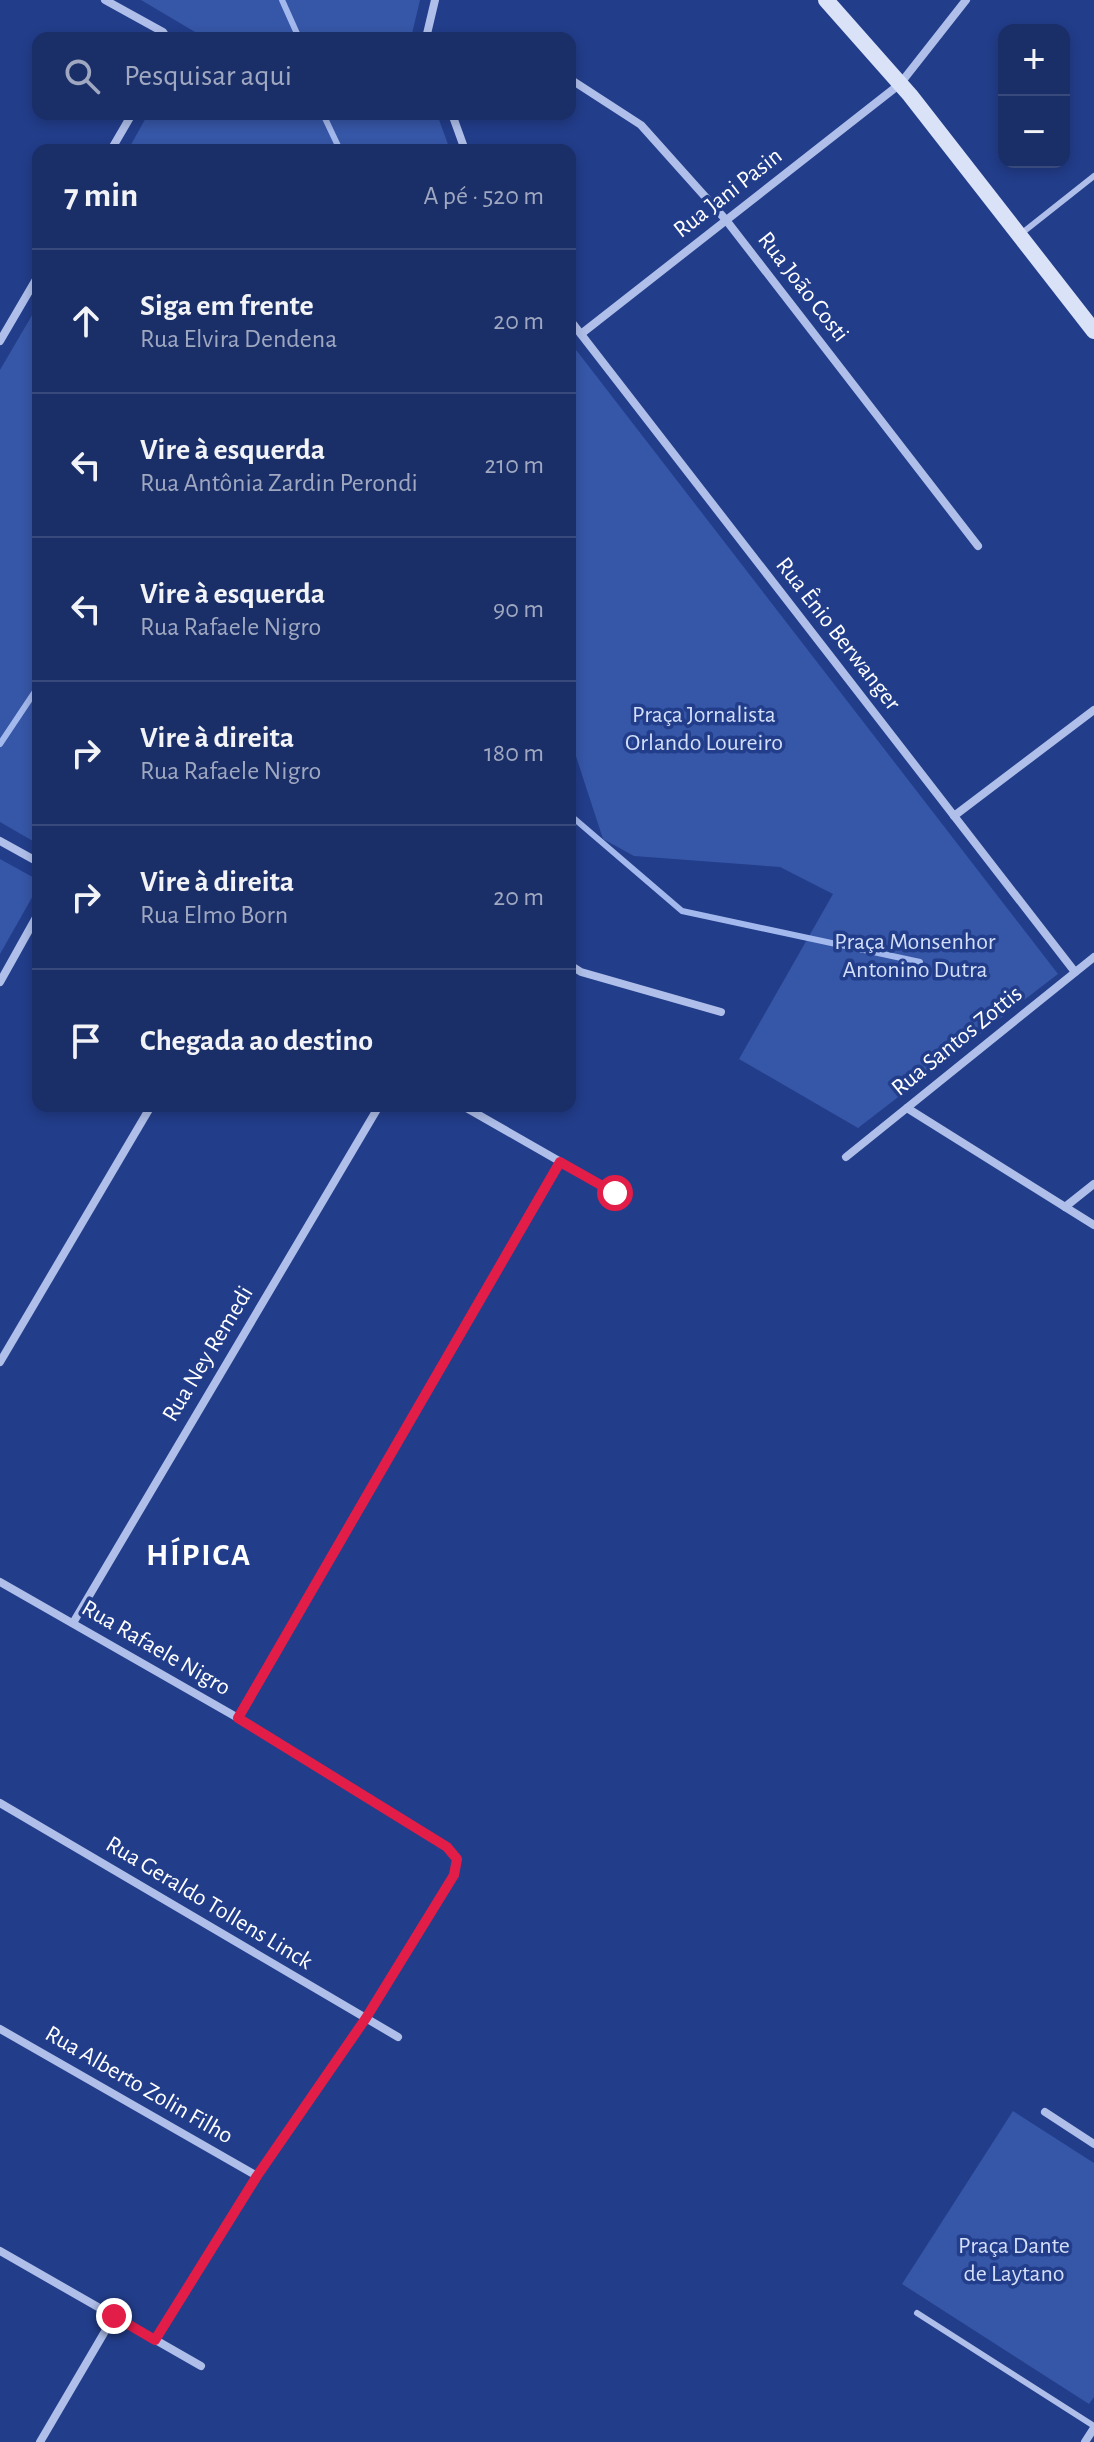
<!DOCTYPE html>
<html lang="pt">
<head>
<meta charset="utf-8">
<style>
  :root { --surface:#1a2e68; --page:#23366e; --text:#f1f3f6; --muted:#9fa8c0; --line:#384a7c }
  body { margin:0; font-family:"Alegreya Sans",sans-serif; background:var(--page); color:var(--text) }
  .controls { position:absolute; right:24px; top:24px; display:grid; overflow:hidden; border-radius:16px; box-shadow:0 4px 12px #0003 }
  .controls button { width:72px; height:72px; display:grid; place-items:center; padding:0; border:0; border-bottom:2px solid var(--line); background:var(--surface); color:var(--text); font:40px sans-serif }
  .stop { position:absolute; width:24px; height:24px; margin:-18px; border:6px solid #e11d48; border-radius:50%; background:#fff }
  .stop.end { background:#e11d48; border-color:#fff; box-shadow:0 2px 8px #0008 }
  .list { margin:0; padding:0; list-style:none }
  h2 { display:flex; justify-content:space-between; align-items:center; height:104px; margin:0; padding:0 32px; font-size:34px }
  h2 small { font-size:26px; font-weight:400; color:var(--muted) }
  .list li { display:grid; grid-template-columns:52px 1fr auto; gap:24px; align-items:center; box-sizing:border-box; height:144px; padding:0 32px; border-top:2px solid var(--line) }
  .list b { display:block; font-size:30px; white-space:nowrap }
  .list p { margin:0; font-size:26px; white-space:nowrap; color:var(--muted) }
  .list em { font-size:26px; font-style:normal; color:var(--muted) }
  .icon { flex:none; width:44px; height:44px; fill:none; stroke:currentColor; stroke-width:2; stroke-linecap:round; stroke-linejoin:round }
  .map { position:relative; flex:none; width:1094px; height:2442px; overflow:hidden }
  .search { position:absolute; background:var(--surface); box-shadow:0 4px 12px #0003; left:32px; top:32px; width:544px; height:88px; display:flex; align-items:center; gap:20px; box-sizing:border-box; padding:0 28px; border-radius:16px; color:var(--muted); font-size:30px }
  .panel { position:absolute; background:var(--surface); box-shadow:0 4px 12px #0003; left:32px; top:144px; width:544px; height:968px; border-radius:16px }
  .map>svg:first-child { display:block }
</style>
</head>
<body>
<div class="map">
<svg width="1094" height="2442" viewBox="0 0 1094 2442">
  <rect width="100%" height="100%" fill="#223d8a"/>
  <!-- green -->
  <g fill="#3656a7">
    <polygon points="141,0 420,0 411,38 192,38 195,32"/>
    <polygon points="148,114 437,114 450,150 128,150"/>
    <polygon points="38,305 38,844 0,822 0,370"/>
    <polygon points="570,342 1058,974 858,1128 739,1059 833,894 780,867 634,856 603,839 570,738"/>
    <polygon points="0,859 38,880 38,887 0,954"/>
    <polygon points="1013,2111 1094,2163 1094,2397 1089,2404 902,2284"/>
  </g>
  <g fill="none" stroke-linecap="round" stroke-linejoin="round">
    <!-- stream -->
    <g stroke="#a3b8ec" stroke-width="6">
      <polyline points="282,0 299,38"/>
      <polyline points="323,114 340,150"/>
      <polyline points="0,744 38,687"/>
      <polyline points="570,815 682,911 920,962"/>
    </g>
    <!-- lane -->
    <g stroke="#afbfea" stroke-width="6">
      <polyline points="1022,233 1094,176"/>
      <polyline points="917,2313 1094,2426"/>
    </g>
    <!-- street -->
    <g stroke="#afbfea" stroke-width="8">
      <polyline points="105,0 163,32 167,38"/>
      <polyline points="426,38 435,0"/>
      <polyline points="570,79 641,125 726,220 978,546"/>
      <polyline points="452,114 465,150"/>
      <polyline points="111,150 132,114"/>
      <polyline points="570,320 1075,972"/>
      <polyline points="581,334 900,84 966,0"/>
      <polyline points="0,341 38,276"/>
      <polyline points="954,816 1094,710"/>
      <polyline points="0,841 38,862"/>
      <polyline points="570,965 581,972 721,1012"/>
      <polyline points="0,982 38,914"/>
      <polyline points="463,1106 615,1193"/>
      <polyline points="907,1108 1094,1225"/>
      <polyline points="846,1157 1094,957"/>
      <polyline points="1065,1207 1094,1184"/>
      <polyline points="0,1362 151,1106"/>
      <polyline points="0,1582 238,1718 447,1847 457,1859 454,1875 366,2018 257,2176 155,2340"/>
      <polyline points="73,1623 379,1106"/>
      <polyline points="238,1718 560,1162"/>
      <polyline points="0,1803 398,2037"/>
      <polyline points="0,2029 257,2176"/>
      <polyline points="1045,2112 1094,2144"/>
      <polyline points="0,2251 201,2366"/>
      <polyline points="40,2442 114,2316"/>
      <polyline points="1085,2442 1094,2428"/>
    </g>
    <!-- secondary -->
    <polyline stroke="#dae2f8" stroke-width="16" points="826,0 910,95 1094,331"/>
  </g>
  <g fill="none" stroke-linecap="round" stroke-linejoin="round">
    <!-- route -->
    <polyline stroke="#e11d48" stroke-width="10" points="114,2316 155,2340 257,2176 366,2018 454,1875 457,1859 447,1847 238,1718 560,1162 615,1193"/>
  </g>
  <g text-anchor="middle" dominant-baseline="central" stroke-width="7" stroke-linejoin="round" paint-order="stroke">
    <!-- street labels -->
    <g font-size="24" fill="#fff" stroke="#223d8a">
      <text transform="translate(728 193) rotate(-38)">Rua Jani Pasin</text>
      <text transform="translate(803 287) rotate(52)">Rua João Costi</text>
      <text transform="translate(838 634) rotate(52)">Rua Ênio Berwanger</text>
      <text transform="translate(957 1041) rotate(-39)">Rua Santos Zottis</text>
      <text transform="translate(208 1354) rotate(-59)">Rua Ney Remedi</text>
      <text transform="translate(156 1648) rotate(30)">Rua Rafaele Nigro</text>
      <text transform="translate(209 1903) rotate(31)">Rua Geraldo Tollens Linck</text>
      <text transform="translate(139 2085) rotate(30)">Rua Alberto Zolin Filho</text>
    </g>
    <!-- park labels -->
    <g font-size="24" fill="#d3def8" stroke="#223d8a">
      <text x="704" y="715">Praça Jornalista<tspan x="704" dy="28">Orlando Loureiro</tspan></text>
      <text x="915" y="942">Praça Monsenhor<tspan x="915" dy="28">Antonino Dutra</tspan></text>
      <text x="1014" y="2246">Praça Dante<tspan x="1014" dy="28">de Laytano</tspan></text>
    </g>
    <!-- district labels -->
    <g font-size="32" font-weight="bold" letter-spacing="2" fill="#fff" stroke="#223d8a">
      <text x="199" y="1555">HÍPICA</text>
    </g>
  </g>
</svg>
<div class="controls">
<button>+</button>
<button>−</button>
</div>
<div class="stop" style="left:615px;top:1193px"></div>
<div class="stop end" style="left:114px;top:2316px"></div>
<div class="search"><svg class="icon" aria-label="search" viewBox="0 0 24 24"><circle cx="10" cy="10" r="6"/><path d="M15 15l6 6"/></svg>Pesquisar aqui</div>
<section class="panel">
<h2>7 min<small>A pé · 520 m</small></h2>
<ul class="list">
<li><svg class="icon" aria-label="ahead" viewBox="0 0 24 24"><path d="M12 20V5M6 11l6-6 6 6"/></svg><div><b>Siga em frente</b><p>Rua Elvira Dendena</p></div><em>20 m</em></li>
<li><svg class="icon" aria-label="left" viewBox="0 0 24 24"><path d="M17 20v-9H6M10 6l-5 5 5 5"/></svg><div><b>Vire à esquerda</b><p>Rua Antônia Zardin Perondi</p></div><em>210 m</em></li>
<li><svg class="icon" aria-label="left" viewBox="0 0 24 24"><path d="M17 20v-9H6M10 6l-5 5 5 5"/></svg><div><b>Vire à esquerda</b><p>Rua Rafaele Nigro</p></div><em>90 m</em></li>
<li><svg class="icon" aria-label="right" viewBox="0 0 24 24"><path d="M7 20v-9h11M14 6l5 5-5 5"/></svg><div><b>Vire à direita</b><p>Rua Rafaele Nigro</p></div><em>180 m</em></li>
<li><svg class="icon" aria-label="right" viewBox="0 0 24 24"><path d="M7 20v-9h11M14 6l5 5-5 5"/></svg><div><b>Vire à direita</b><p>Rua Elmo Born</p></div><em>20 m</em></li>
<li><svg class="icon" aria-label="arrive" viewBox="0 0 24 24"><path d="M6 21V4h12l-3 4 3 4H6"/></svg><div><b>Chegada ao destino</b></div></li>
</ul>
</section>
</div>
</body>
</html>
